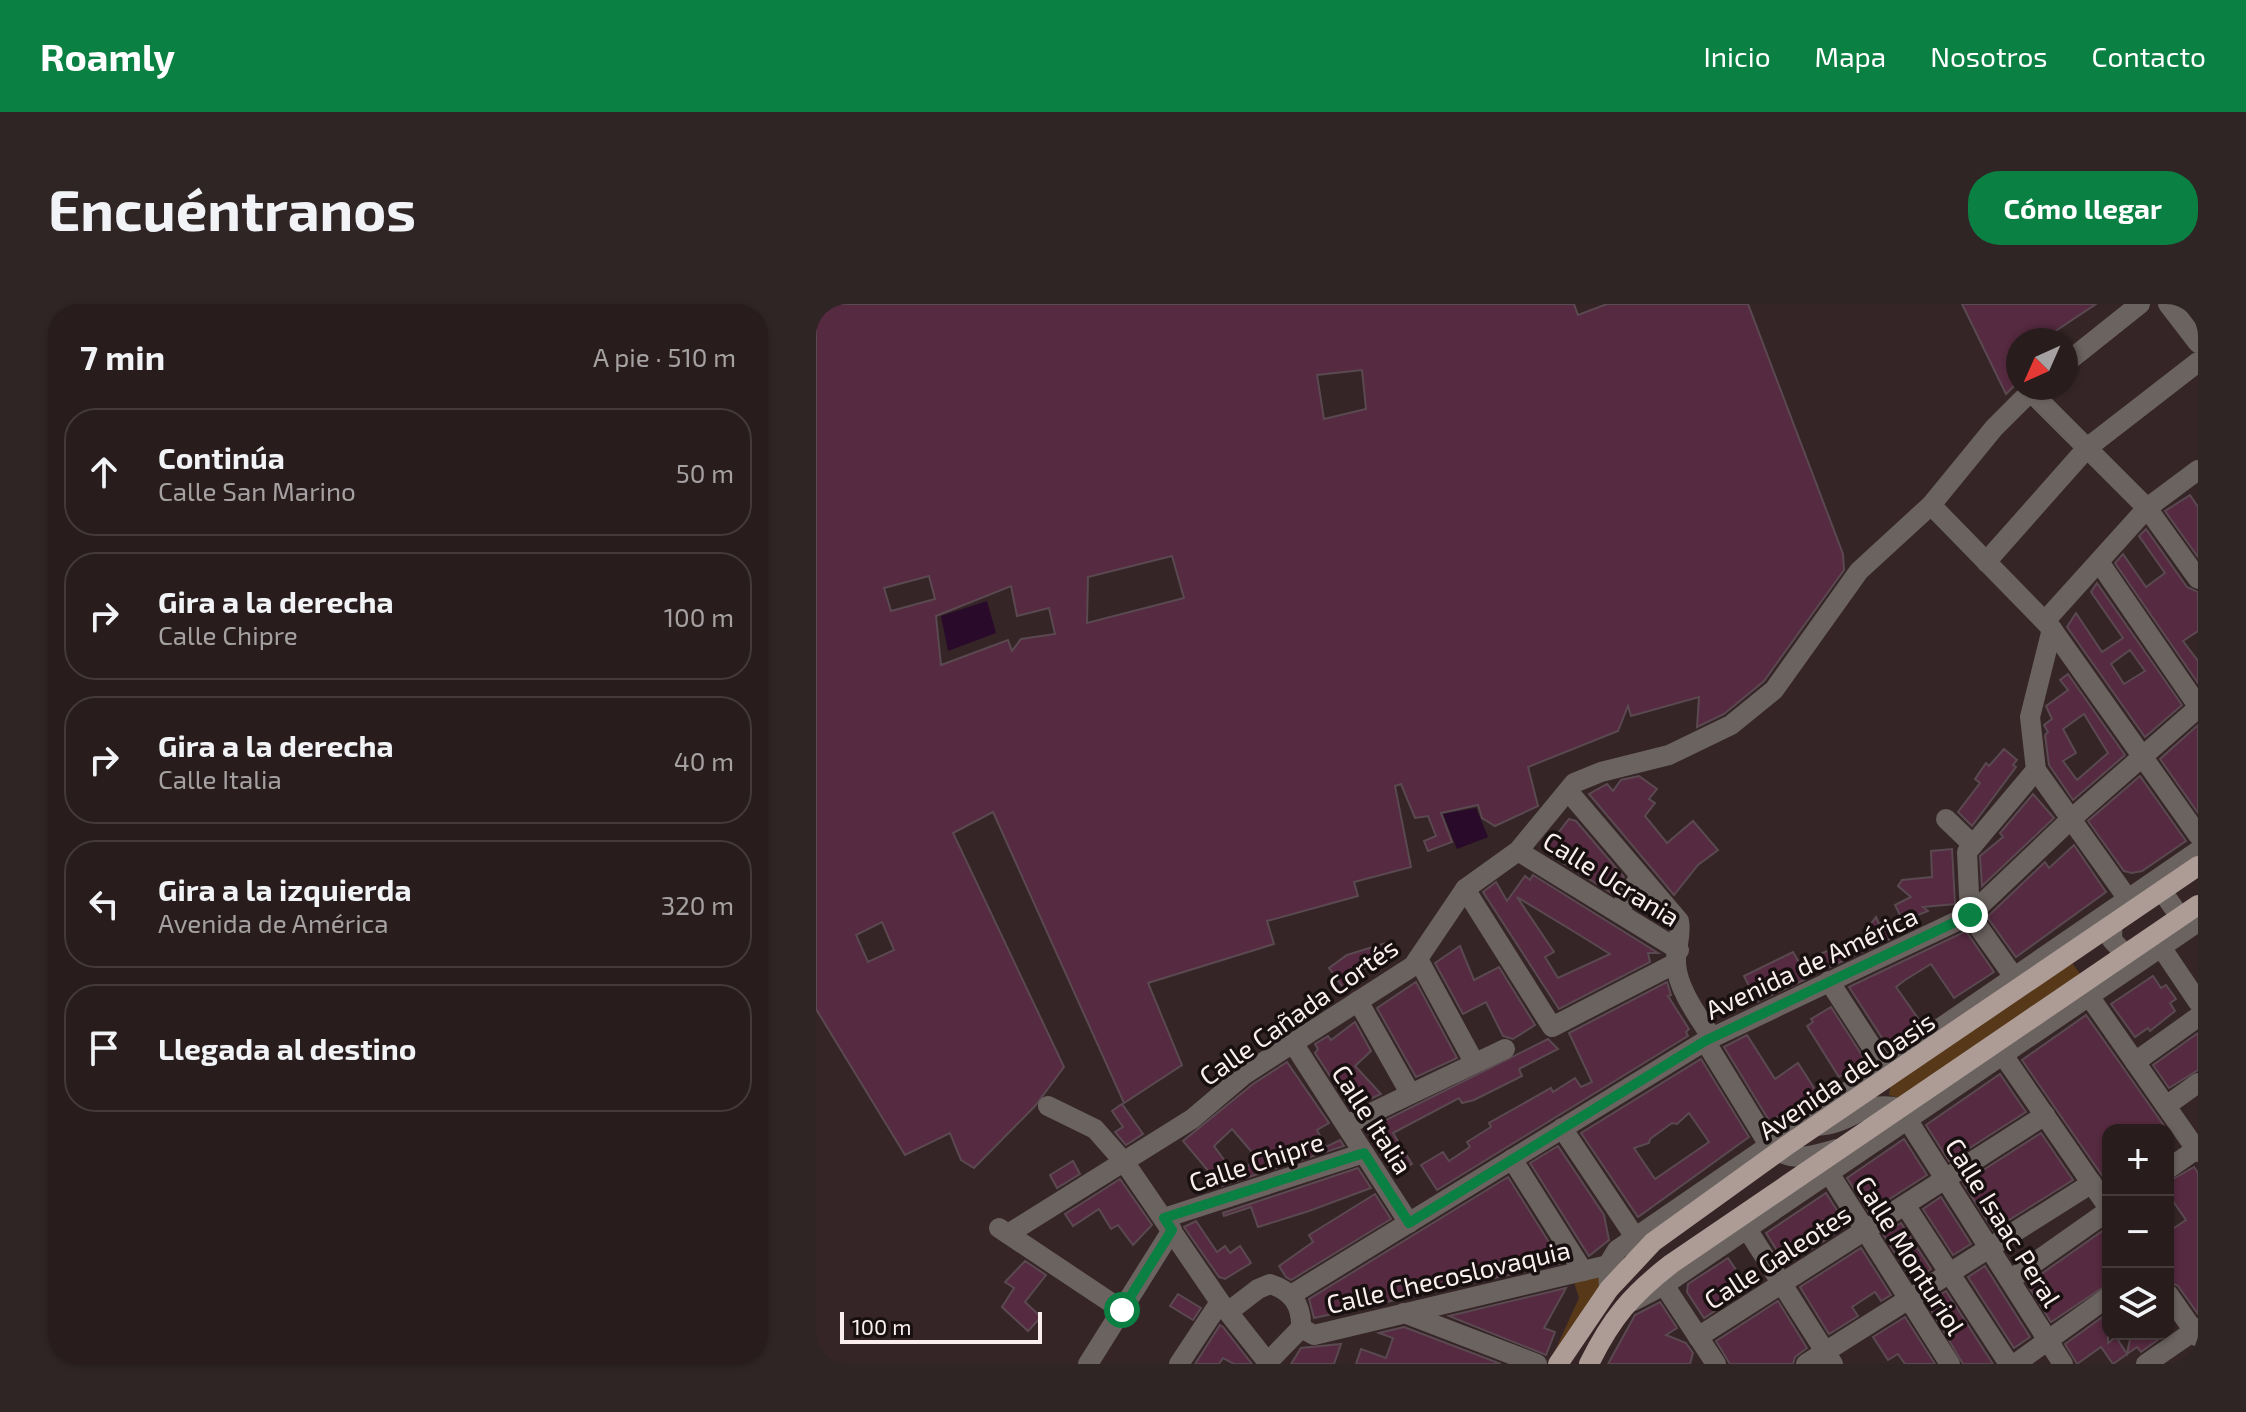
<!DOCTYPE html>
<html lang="es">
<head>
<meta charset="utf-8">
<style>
  :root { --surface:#281c1c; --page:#302525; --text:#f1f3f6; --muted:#a5a1a3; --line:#443a3b; --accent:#0b8043 }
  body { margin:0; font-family:"Exo 2",sans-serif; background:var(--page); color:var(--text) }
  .controls { position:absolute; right:24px; bottom:24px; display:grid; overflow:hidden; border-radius:16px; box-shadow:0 2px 6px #0004 }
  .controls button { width:72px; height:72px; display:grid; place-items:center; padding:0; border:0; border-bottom:2px solid var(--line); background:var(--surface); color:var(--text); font:40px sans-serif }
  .compass { position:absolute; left:1190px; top:24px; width:72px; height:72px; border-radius:50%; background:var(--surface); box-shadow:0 2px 6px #0004; rotate:225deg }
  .scale { position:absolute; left:24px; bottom:20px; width:202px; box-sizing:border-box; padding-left:8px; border:4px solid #faeeee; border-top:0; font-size:22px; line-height:28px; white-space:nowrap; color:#faeeee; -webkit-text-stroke:6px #181010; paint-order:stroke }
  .stop { position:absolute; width:24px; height:24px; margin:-18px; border:6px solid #0b8043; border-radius:50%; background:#fff }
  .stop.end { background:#0b8043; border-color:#fff; box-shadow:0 2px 8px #0008 }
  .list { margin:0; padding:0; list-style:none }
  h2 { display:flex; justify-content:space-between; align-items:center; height:104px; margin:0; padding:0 32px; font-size:34px }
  h2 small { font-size:26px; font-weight:400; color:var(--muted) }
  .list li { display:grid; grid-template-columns:52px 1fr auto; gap:24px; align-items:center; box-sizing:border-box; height:128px; margin:0 16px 16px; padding:0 16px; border:2px solid var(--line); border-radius:32px }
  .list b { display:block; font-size:30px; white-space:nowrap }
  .list p { margin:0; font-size:26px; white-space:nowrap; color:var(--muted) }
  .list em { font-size:26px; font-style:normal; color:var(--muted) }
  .icon { flex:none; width:44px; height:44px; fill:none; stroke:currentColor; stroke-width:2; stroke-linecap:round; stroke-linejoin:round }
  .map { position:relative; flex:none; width:1382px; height:1060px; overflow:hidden; border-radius:32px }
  header { display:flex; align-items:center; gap:48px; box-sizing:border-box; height:112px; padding:0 40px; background:var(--accent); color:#fff }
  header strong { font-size:38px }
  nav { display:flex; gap:44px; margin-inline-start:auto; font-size:28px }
  .intro { display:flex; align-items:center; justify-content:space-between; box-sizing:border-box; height:192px; padding:0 48px }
  h1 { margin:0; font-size:56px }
  .button { padding:20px 36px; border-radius:32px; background:var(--accent); color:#fff; font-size:28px; font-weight:700 }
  main { display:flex; gap:48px; padding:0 48px }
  aside { flex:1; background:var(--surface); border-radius:32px; box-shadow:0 2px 6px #0004 }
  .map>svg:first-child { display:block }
</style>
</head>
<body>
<header>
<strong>Roamly</strong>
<nav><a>Inicio</a><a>Mapa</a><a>Nosotros</a><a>Contacto</a></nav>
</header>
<div class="intro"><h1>Encuéntranos</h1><a class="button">Cómo llegar</a></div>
<main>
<aside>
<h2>7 min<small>A pie · 510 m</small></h2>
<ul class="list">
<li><svg class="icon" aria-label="ahead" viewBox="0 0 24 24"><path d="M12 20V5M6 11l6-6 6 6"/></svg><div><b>Continúa</b><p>Calle San Marino</p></div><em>50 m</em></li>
<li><svg class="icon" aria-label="right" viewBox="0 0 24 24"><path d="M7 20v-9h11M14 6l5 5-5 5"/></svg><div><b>Gira a la derecha</b><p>Calle Chipre</p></div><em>100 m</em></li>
<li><svg class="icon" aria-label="right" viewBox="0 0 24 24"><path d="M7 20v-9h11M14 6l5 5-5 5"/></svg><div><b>Gira a la derecha</b><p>Calle Italia</p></div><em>40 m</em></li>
<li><svg class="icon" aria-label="left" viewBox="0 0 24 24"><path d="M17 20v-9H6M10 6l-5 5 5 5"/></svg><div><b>Gira a la izquierda</b><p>Avenida de América</p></div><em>320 m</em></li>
<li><svg class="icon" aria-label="arrive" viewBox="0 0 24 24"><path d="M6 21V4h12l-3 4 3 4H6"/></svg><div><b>Llegada al destino</b></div></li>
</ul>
</aside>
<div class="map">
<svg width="1382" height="1060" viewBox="0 0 1382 1060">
  <rect width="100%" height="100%" fill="#352526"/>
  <!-- green -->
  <g fill="#573819">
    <polygon points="1256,659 1265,671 1083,794 1073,791 1074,783"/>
    <polygon points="783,972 784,988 736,1053 763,994 758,978"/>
  </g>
  <!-- water -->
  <g fill="#290a2a">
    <polygon points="171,297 180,329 132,347 125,312"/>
    <polygon points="660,504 672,533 641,545 627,510"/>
  </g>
  <!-- building -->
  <g fill="#562a40" stroke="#5a4950" stroke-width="2" fill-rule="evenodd">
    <path d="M0,0H758L762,11L791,0H932L1027,250L1028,266L948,377L908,410L881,423L883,393L815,412L812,402L802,427L712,463L722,502L679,522L666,514L662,501L625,509L636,538L612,547L608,537L620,532L612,512L599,514L585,480L579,482L595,563L538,578L542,592L451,617L458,640L332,679L366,761L308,799L177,508L137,529L248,763L219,802L158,864L145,856L134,829L89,851L0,705ZM546,66L550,105L508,115L501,71ZM356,252L368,294L271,319L272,273ZM113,272L119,295L75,307L68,284ZM195,282L201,312L233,304L239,330L205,335L196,347L192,336L125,361L120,312ZM66,618L78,646L52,658L40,631Z"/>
    <polygon points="1146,0 1280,0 1226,36 1202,36 1202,78 1190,90"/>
    <polygon points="1374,191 1382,203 1382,253 1349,207"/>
    <polygon points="1330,225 1371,283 1382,288 1382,327 1367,337 1382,357 1382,379 1299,259 1307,250 1330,283 1349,269 1323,232"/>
    <path d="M1281,279L1366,401L1329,433L1251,323L1260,309L1286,348L1307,334L1275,288ZM1314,346L1329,367L1308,380L1295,360Z"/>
    <path d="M1252,370L1309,451L1257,496L1233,461L1229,431L1232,428L1228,421L1236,415L1230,402L1252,386L1244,376ZM1268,410L1292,449L1261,476L1247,457L1260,449L1247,425Z"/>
    <polygon points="1382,421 1382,509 1344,455"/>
    <polygon points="1188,445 1201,456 1197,461 1200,463 1156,522 1142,508 1164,479 1159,475 1170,459 1173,462"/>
    <polygon points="823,472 841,485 833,495 839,499 829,512 851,539 877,517 902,546 882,561 858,591 773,490 791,480 797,487 805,476"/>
    <polygon points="1324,472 1370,537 1326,567 1316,569 1308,567 1272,517"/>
    <polygon points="1217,490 1238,514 1166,582 1164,552 1187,533 1184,529"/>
    <polygon points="753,515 760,517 808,573 797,590 728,547"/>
    <polygon points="1258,541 1290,588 1200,653 1171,613 1229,558 1233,564"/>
    <polygon points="1136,545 1139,600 1107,603 1112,607 1087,617 1079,601 1095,593 1082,582 1086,576 1116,573 1115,547"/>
    <path d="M717,571L842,649H832L834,658L743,705L667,588L680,578L691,597L709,572L714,576ZM701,593L757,627L794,650L742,674L729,653L738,648Z"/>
    <polygon points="1060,613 1063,620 1072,616 1078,633 1014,663 1004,650 1045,633"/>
    <polygon points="1150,627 1178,668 1138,694 1115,660 1089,676 1080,683 1104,717 1070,740 1033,683"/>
    <polygon points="573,638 579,655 544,666 548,671 529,686 513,664 531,651"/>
    <polygon points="644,642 658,676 683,663 719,721 697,735 687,732 670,698 647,710 619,659"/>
    <polygon points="977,648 992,674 941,698 928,672"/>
    <polygon points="1337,672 1345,684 1350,681 1360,695 1354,699 1359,707 1334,727 1332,724 1319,733 1295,700"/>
    <polygon points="600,678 641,754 600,773 561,704"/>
    <polygon points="851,678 855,691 852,692 873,725 870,728 872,732 621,886 605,861 627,848 633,857 654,843 651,838 675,823 673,819 735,784 737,788 759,774 765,783 776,778 753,729"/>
    <polygon points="1015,703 1049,756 1023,773 991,722 997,718 995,715"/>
    <polygon points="1270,711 1351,826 1292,826 1292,880 1206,756"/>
    <polygon points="539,718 555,747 539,762 565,790 535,804 499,749 502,745 499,740 512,732 515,736"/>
    <polygon points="1382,729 1382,766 1353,784 1337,761"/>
    <polygon points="931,731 959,775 982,759 1000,787 954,818 908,743"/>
    <polygon points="732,735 742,745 703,765 706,772 658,796 646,799 643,794 577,829 596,860 578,871 550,826"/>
    <path d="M885,755L933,833L822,913L765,829ZM873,809L893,838L839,875L818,844L833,839L834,835L856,819L861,820Z"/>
    <path d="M471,758L513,819L501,826L510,843L524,836L528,842L405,882L367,837L437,780ZM416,825L441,854L420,872L398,842Z"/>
    <polygon points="1184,770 1210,808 1133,857 1110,821"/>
    <polygon points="306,800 327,830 310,841 299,828 307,823 296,807"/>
    <polygon points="1225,829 1257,876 1177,926 1147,879"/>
    <polygon points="1088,835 1111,871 1053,908 1031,874"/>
    <polygon points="742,842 788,911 793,936 773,952 714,859"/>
    <polygon points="257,857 264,870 241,884 234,871"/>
    <polygon points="1378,863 1382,869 1382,1010 1362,982 1352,977 1352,928 1370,916 1352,890 1352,878"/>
    <polygon points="542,864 555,884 493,907 442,923 435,903 408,912 407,909"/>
    <polygon points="692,873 746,959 498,1014 493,995"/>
    <polygon points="304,875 336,921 317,941 302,921 295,925 283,905 257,922 249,910"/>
    <polygon points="1010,889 1031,922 970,961 950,929"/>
    <polygon points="559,890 575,915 475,976 470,973 463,962 497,938 493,931"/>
    <polygon points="1125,893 1155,940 1137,951 1107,905"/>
    <polygon points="380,917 401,948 409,942 414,949 424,942 435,959 409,975 403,973 368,923"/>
    <polygon points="1085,919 1115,965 1097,977 1067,930"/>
    <polygon points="1292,923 1292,980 1235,1018 1211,980"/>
    <polygon points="1045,944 1075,991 1065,997 1059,988 1036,1003 1042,1012 1013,1030 984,983"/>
    <polygon points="912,954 933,985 888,1014 871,988 872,980"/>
    <polygon points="209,957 230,971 209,998 225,1013 212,1027 186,1003 198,984 189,978"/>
    <polygon points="1169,962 1214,1033 1198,1044 1152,973"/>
    <polygon points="750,984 728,1024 739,1028 730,1051 633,1012"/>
    <polygon points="1130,987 1177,1060 1147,1060 1111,999"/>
    <polygon points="362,990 385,1004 377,1016 354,1002"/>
    <polygon points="962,997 991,1044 979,1053 977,1060 914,1060 900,1037"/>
    <polygon points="844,998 861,1024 850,1031 870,1039 877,1049 874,1060 792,1060 819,1011"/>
    <polygon points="1292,1009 1292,1039 1300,1033 1311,1050 1315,1030 1350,1030 1325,1048 1321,1043 1297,1060 1285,1043 1261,1060 1249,1040"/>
    <polygon points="1089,1013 1119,1060 1089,1060 1082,1050 1072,1056 1057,1033"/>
    <polygon points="404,1021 407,1023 436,1060 418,1060 407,1054 403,1060 379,1060"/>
    <polygon points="588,1023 685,1060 540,1060 545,1045 570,1054 577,1034 563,1029"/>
    <polygon points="525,1040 518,1060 475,1060 485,1044"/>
  </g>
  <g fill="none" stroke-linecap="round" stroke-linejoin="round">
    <!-- minor -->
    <g stroke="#6b6360" stroke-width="20">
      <polyline points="1352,0 1382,39"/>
      <polyline points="1250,59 1324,0"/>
      <polyline points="1214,87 1331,204 1382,275"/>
      <polyline points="1115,201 1236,325 1382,531"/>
      <polyline points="1170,258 1271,144 1382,58"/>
      <polyline points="1283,258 1382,402"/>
      <polyline points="1229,317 1331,204 1382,166"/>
      <polyline points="1236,325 1214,413 1220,466 1312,595"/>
      <path d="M752,487L863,617C866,633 859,645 860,660C862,686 882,712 896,734"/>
      <polyline points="1130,515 1157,541"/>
      <polyline points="702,547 863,646"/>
      <polyline points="1331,584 1346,587 1364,613 1360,630"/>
      <polyline points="649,585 736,723 860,659"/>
      <polyline points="1297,606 1296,636 1309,650 1324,657"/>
      <polyline points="802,608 824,572"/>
      <polyline points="1345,643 1382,698"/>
      <polyline points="602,655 658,758"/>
      <polyline points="1198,673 1154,611 1151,548 1220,466"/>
      <polyline points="1013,677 1074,771"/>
      <polyline points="1273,692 1382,848"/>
      <polyline points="542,697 594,789"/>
      <path d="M889,737L953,841C975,860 995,852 1021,845"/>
      <polyline points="477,739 593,919"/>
      <polyline points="1187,751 1292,903"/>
      <polyline points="1319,758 1382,713"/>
      <polyline points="232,802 279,825 309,859 404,998 453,1060"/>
      <polyline points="1350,802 1382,779"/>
      <polyline points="530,821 689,745"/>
      <path d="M999,822C1037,821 1044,795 1084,804L1247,1060"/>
      <polyline points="746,824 819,933 830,936"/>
      <polyline points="696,855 767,967"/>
      <polyline points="1352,865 1382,844"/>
      <polyline points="1013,869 1134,1060"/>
      <polyline points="1089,901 1193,1060"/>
      <polyline points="348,914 548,849"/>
      <polyline points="183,924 306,1006"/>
      <polyline points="931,925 1017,1060"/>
      <polyline points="192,930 376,815 429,770 597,662 649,585 702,547 758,479 785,468 853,451 915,421 958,386 1043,267 1115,201 1178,124 1218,84"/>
      <polyline points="1194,976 1292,907"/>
      <polyline points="848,981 900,1060"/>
      <polyline points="793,985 792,961 801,946 1382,547"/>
      <polyline points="1352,990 1382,1033"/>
      <polyline points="475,991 889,737 1154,611 1254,516 1382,404"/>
      <polyline points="817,997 848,981 1382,618"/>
      <path d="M412,1008L442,985L454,980C476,987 486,1001 485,1024L452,1058"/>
      <polyline points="588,1009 721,1060"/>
      <polyline points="485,1024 498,1031 792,961"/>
      <polyline points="882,1033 1229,811"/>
      <polyline points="272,1060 356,926"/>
      <polyline points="363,1060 404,998"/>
      <polyline points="990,1060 1276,879"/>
      <polyline points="1199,1060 1292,993"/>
      <polyline points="1330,1060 1382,1024"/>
    </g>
    <!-- major -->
    <g stroke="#ad9c96" stroke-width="20">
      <polyline points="742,1060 793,985 837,938 973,840 1382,562"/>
      <path d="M773,1060C795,1015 815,991 855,960L1382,601"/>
    </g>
  </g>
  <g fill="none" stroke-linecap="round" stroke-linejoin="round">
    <!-- route -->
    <polyline stroke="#0b8043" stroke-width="10" points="306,1006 356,926 348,914 548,849 593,919 889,737 1154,611"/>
  </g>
  <g text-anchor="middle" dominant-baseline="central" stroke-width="7" stroke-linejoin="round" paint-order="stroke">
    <!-- street labels -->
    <g font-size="26" fill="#faeeee" stroke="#181010">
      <text transform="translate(796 574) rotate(32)">Calle Ucrania</text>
      <text transform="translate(995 658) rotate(-25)">Avenida de América</text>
      <text transform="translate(482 707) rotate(-35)">Calle Cañada Cortés</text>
      <text transform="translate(1030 771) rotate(-34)">Avenida del Oasis</text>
      <text transform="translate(557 815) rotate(57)">Calle Italia</text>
      <text transform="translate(440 857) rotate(-18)">Calle Chipre</text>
      <text transform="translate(1188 918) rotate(58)">Calle Isaac Peral</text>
      <text transform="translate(1095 951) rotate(58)">Calle Monturiol</text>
      <text transform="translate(961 952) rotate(-33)">Calle Galeotes</text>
      <text transform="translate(632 972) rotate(-13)">Calle Checoslovaquia</text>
    </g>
  </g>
</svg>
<div class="controls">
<button>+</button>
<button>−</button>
<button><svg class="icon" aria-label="layers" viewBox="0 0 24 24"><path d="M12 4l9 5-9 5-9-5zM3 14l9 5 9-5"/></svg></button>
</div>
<svg class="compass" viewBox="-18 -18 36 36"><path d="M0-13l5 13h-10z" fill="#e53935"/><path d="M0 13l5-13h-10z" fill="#a5a1a3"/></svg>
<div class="scale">100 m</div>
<div class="stop" style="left:306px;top:1006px"></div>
<div class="stop end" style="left:1154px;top:611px"></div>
</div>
</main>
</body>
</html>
